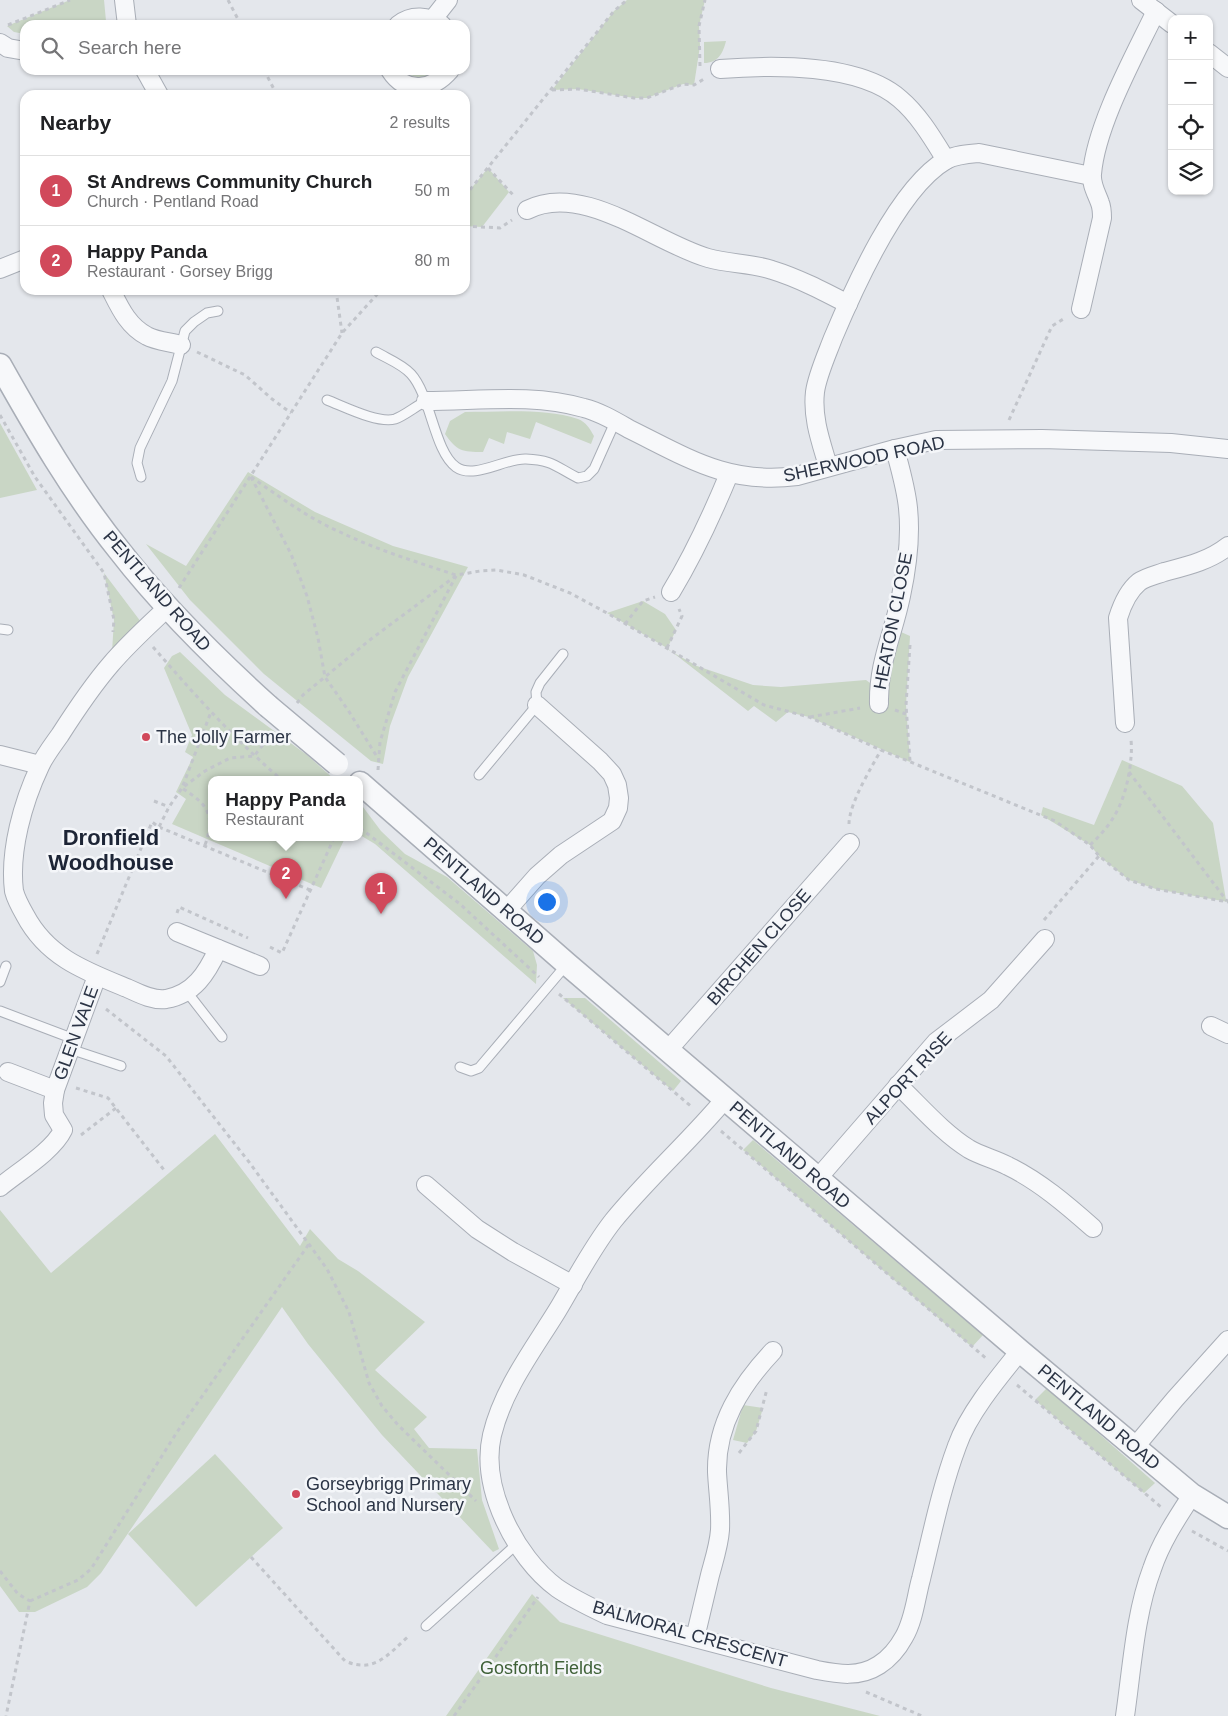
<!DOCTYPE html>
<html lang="en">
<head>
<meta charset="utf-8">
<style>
  :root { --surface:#fff; --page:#f6f6f6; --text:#202124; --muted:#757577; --line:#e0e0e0; --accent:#d1495b }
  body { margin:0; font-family:Helvetica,sans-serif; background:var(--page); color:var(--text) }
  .controls { position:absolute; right:15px; top:15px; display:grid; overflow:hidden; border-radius:10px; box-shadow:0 1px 4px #0004 }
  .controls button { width:45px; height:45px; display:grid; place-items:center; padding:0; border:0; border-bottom:1px solid var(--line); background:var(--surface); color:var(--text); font:25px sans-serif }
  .you { position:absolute; left:546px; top:901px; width:18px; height:18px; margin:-12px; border:4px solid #fff; border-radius:50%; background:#1a73e8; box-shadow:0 0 0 8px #1a73e833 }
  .badge { display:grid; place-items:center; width:32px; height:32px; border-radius:50%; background:var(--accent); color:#fff; font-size:16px; font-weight:700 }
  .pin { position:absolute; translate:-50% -41px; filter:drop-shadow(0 1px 2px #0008) }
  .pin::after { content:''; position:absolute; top:26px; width:18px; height:15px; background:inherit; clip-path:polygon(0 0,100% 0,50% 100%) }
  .popup { position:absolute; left:208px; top:776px; width:155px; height:65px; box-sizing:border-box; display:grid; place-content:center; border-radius:10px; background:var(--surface); filter:drop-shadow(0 1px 4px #0005); font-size:16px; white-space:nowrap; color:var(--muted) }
  .popup b { font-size:19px; color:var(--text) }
  .popup::after { content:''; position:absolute; left:50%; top:100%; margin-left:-10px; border:10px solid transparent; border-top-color:var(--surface) }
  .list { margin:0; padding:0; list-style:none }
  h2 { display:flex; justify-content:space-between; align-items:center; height:65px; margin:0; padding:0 20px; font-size:21px }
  h2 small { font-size:16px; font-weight:400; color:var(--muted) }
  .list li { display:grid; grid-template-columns:32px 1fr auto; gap:15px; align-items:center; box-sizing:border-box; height:70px; padding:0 20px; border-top:1px solid var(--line) }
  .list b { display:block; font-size:19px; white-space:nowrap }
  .list p { margin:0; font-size:16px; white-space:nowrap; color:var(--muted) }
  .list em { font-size:16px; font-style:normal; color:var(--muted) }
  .icon { flex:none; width:28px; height:28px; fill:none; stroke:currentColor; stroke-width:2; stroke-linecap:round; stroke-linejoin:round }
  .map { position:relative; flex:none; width:1228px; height:1716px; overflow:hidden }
  .search { position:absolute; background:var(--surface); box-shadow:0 1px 4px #0004; left:20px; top:20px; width:450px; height:55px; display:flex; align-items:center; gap:12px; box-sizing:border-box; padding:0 18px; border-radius:15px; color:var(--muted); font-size:19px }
  .panel { position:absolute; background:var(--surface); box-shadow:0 1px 4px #0004; left:20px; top:90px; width:450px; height:205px; border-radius:15px }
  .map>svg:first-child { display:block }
</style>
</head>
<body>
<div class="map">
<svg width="1228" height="1716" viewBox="0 0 1228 1716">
  <rect width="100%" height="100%" fill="#e4e7ec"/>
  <!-- green -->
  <g fill="#c9d6c5">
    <polygon points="70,0 104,0 106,21 86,25 25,25 25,34 14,32 7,26"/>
    <polygon points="627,0 705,0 699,26 700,46 694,85 683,84 647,98 634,98 578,89 552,90 614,11"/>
    <path d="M726,41C723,53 718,63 704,63V42Z"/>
    <path d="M402,70H437C426,80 413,79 402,70Z"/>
    <polygon points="488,168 509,192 482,227 465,226 465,196"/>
    <path d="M465,412C500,412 545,408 578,419C586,422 590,429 594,436L591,444L536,422L530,439L507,432L504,444L489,438L483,452C462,452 457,451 445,434L450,421Z"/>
    <polygon points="0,423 37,490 0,498"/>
    <polygon points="248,472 315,512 393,546 468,567 408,677 390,726 383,764 371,761 264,674 190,600 146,544 186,566"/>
    <polygon points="104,573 141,622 112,652 114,620"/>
    <polygon points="643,601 665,614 676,630 667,649 697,666 753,685 781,687 866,680 885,694 901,632 910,636 906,705 910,762 809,717 788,712 776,722 754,706 748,711 667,648 607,613"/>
    <polygon points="180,652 225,695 307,755 335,780 212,780 212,838 345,838 321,888 172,824 186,799 176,792 193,757 185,752 192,735 164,668 172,656"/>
    <polygon points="1122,760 1182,786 1213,823 1226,900 1228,900 1228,902 1156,889 1129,880 1099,856 1090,845 1041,815 1043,807 1094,825"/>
    <polygon points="360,803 381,831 405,854 447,877 533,951 537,965 536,984 375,844 360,835"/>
    <polygon points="563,998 585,998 681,1081 673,1091"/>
    <polygon points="215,1134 300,1246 310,1229 338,1259 358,1271 425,1322 375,1370 427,1417 414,1429 429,1448 477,1449 482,1500 499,1549 493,1552 382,1435 308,1344 282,1307 101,1573 87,1587 35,1612 19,1612 0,1586 0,1210 51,1273"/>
    <polygon points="753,1140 983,1335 972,1347 743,1150"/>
    <polygon points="1047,1388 1155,1483 1144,1493 1035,1400"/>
    <polygon points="743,1405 763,1408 756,1431 747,1443 733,1440"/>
    <polygon points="215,1454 283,1528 196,1607 128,1534"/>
    <polygon points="532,1594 560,1622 771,1688 880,1716 446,1716"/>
  </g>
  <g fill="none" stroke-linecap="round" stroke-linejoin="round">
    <defs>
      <g id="service">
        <path d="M376,352C388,359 402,364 411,374C431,396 434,451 456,467C474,480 505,458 526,459C553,460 556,467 578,478L587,476L594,469L615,422"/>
        <path d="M327,400C343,406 378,424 395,419C404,416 416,406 426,401"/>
        <polyline points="141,477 137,463 140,448 172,381 185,331 194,322 207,313 218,311"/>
        <polyline points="0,629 8,630"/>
        <polyline points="479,775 537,705 536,692 540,683 563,654"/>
        <polyline points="0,982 6,966"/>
        <polyline points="187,992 222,1037"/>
        <polyline points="0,1011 74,1039"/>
        <polyline points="70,1049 121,1066"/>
        <polyline points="460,1067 471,1071 479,1068 567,964"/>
        <polyline points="426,1626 518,1543"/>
      </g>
      <g id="minor">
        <polyline points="124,0 127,25"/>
        <polyline points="1141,0 1172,24"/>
        <polyline points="433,19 448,0"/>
        <path d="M398,25C412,14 428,16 442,25"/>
        <polyline points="0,43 8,48 25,51"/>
        <polyline points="1209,53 1228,68"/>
        <path d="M720,69C771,65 859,63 900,99C919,115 933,139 946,160"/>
        <polyline points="145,70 159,95"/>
        <path d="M390,70C406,95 433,90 450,70"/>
        <path d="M527,210C583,181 655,243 708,258C729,264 751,263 772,270C798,278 823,291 848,304"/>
        <polyline points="0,269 25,259"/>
        <path d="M111,290C120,308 128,326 147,336C156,341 170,342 181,345"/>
        <path d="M1081,309L1102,218C1102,213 1102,208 1100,203C1097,194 1091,185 1092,174C1096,125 1134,57 1156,11"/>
        <path d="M426,401C478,401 533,393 584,408C600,412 615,421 629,429C688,458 728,485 797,476L895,449L936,440L1042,439L1171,443L1228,449"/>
        <path d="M828,466C821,442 812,418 815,392C817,376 827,354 833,338C854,288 898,188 946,160C955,155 968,154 979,153L1091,176"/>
        <path d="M671,592C694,554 712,515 729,474"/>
        <path d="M167,608C148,626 128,644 111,664C92,686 76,710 60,735C53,745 45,755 40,766C23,802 9,851 14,891C16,899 21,908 25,915C47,957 85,971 127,988C138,993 153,1001 166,999C194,994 207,973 218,949"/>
        <path d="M879,704C878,663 893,635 901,596C907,568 911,537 908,508C906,488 900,468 895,449"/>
        <path d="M1125,723L1118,618C1122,605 1128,591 1139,582C1146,577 1156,575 1164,572C1187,566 1209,561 1228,546"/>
        <polyline points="0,755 40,765"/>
        <polyline points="507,910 537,876 561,855 612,821 618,808 619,798 617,785 612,774 600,761 537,705"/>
        <polyline points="177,932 260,966"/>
        <polyline points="1211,1026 1228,1034"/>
        <polyline points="668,1050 850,843"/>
        <polyline points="8,1072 55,1090"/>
        <path d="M898,1085C920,1106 943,1133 969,1149C981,1156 995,1159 1008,1166C1039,1181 1067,1205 1093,1228"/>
        <path d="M725,1099C690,1141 648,1178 613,1221C591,1249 575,1281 557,1311C533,1350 503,1389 492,1435C480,1487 515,1557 557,1588C573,1599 590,1607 607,1615L817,1670C838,1674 859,1678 879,1665C890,1658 898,1648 904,1637C914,1620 916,1597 921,1579C932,1534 941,1489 957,1446C968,1414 998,1378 1020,1351"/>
        <polyline points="818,1178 936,1042 991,1000 1045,939"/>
        <polyline points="426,1185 477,1229 513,1252 573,1285"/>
        <path d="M0,1187C18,1172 53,1151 63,1130L54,1115L53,1103L55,1090L97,976"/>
        <polyline points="1134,1448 1175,1399 1228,1340"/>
        <path d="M695,1638C700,1617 705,1596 710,1575C714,1560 719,1545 720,1530C721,1510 718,1492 717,1472C716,1424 741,1385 773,1351"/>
        <path d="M1125,1716C1132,1668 1135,1614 1152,1569C1161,1542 1177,1518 1192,1495"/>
      </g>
      <g id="tertiary">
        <path d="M0,365C36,429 73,493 119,550C163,607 215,658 268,706"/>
        <polyline points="360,783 567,964 1020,1351 1192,1495 1228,1517"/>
      </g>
    </defs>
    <!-- service casing -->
    <use href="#service" stroke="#a9aeb7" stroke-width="11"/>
    <!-- minor casing -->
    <use href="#minor" stroke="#a9aeb7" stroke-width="20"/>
    <!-- tertiary casing -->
    <use href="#tertiary" stroke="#a9aeb7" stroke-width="25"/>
    <!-- path -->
    <g stroke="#c2c5cb" stroke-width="3" stroke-dasharray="4 4" stroke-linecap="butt">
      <polyline points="228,0 241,25"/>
      <polyline points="8,25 70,0"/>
      <polyline points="700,66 699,26 705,0"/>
      <polyline points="264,70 277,95"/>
      <polyline points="552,90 578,89 634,98 647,98 683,84 694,85 704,79"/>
      <polyline points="488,168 515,197"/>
      <polyline points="465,196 614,11 627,0"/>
      <polyline points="465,226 500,228 512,220"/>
      <polyline points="336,290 342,333"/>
      <polyline points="197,352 245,375 272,399 291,413"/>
      <polyline points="0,415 35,477 104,573 114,620 113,632"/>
      <polyline points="1009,420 1052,326 1065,318"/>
      <polyline points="251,477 291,554 307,596 318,638 325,677 348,710 379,760"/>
      <path d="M251,477C280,497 308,518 340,532C377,550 417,562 456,575"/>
      <polyline points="179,588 342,333 381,290"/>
      <polyline points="625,624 643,601 655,597"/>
      <polyline points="910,645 906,705 910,761"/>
      <path d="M153,647C194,694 235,740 282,780"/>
      <polyline points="667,648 682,616 679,609"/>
      <polyline points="297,703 303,695 371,639 457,575 480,571 497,570 524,575 570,593 607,613 764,705 809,717 881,750 1055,821 1090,845 1099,856 1129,880 1156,889 1228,902"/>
      <polyline points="895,710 906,714"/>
      <polyline points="810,717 860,708"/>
      <polyline points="378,770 380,742 395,692 456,576"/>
      <polyline points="1129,772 1227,901"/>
      <polyline points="154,801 169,807"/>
      <path d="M849,824C849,804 871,768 881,750"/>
      <polyline points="159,827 310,890"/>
      <polyline points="360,828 460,904 539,977"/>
      <path d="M205,845C216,815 207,804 182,788L211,712"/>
      <path d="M1090,845C1115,822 1125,801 1130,767C1131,758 1132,750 1131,740"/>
      <polyline points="177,913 179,907 248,938"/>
      <polyline points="1044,920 1099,856"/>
      <polyline points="270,947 282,953 334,838"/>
      <polyline points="97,954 152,822 159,827 169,807 182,788 205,771 230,758 254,756 271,735"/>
      <polyline points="559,994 693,1108"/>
      <polyline points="106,1009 166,1056 249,1162 327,1269 349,1312 369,1383 382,1406 398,1425 476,1501"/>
      <polyline points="76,1088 108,1098 164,1170"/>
      <polyline points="721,1131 988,1360"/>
      <polyline points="81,1135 116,1108"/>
      <polyline points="1017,1385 1161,1507"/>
      <polyline points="739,1453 756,1431 767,1389"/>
      <polyline points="1192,1531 1228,1551"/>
      <path d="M251,1557L345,1661C375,1674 388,1654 409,1636"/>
      <polyline points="0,1571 18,1594 30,1601 6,1716"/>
      <polyline points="30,1601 78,1580 91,1569 177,1432 309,1244"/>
      <polyline points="866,1692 922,1716"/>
      <polyline points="454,1716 538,1597"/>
    </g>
    <!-- service -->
    <use href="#service" stroke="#f7f8fa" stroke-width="9"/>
    <!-- minor -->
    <use href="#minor" stroke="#f7f8fa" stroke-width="18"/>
    <!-- tertiary -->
    <use href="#tertiary" stroke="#f7f8fa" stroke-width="22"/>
    <defs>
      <polyline id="tertiary-bridge" points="268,706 337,764"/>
    </defs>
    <!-- tertiary-bridge casing -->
    <use href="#tertiary-bridge" stroke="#a9aeb7" stroke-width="25" stroke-linecap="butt"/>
    <!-- tertiary-bridge -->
    <use href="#tertiary-bridge" stroke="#f7f8fa" stroke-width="22"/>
  </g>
  <!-- markers -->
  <g fill="#d1495b" stroke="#f4f6f9" stroke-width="2">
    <circle cx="146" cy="737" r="5"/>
    <circle cx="296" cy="1494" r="5"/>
  </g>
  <g text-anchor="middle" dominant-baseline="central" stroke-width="5" stroke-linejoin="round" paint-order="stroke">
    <!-- street labels -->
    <g font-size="18" fill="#2b3445" stroke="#f4f6f9">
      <text transform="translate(864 459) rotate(-12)">SHERWOOD ROAD</text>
      <text transform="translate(157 591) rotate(49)">PENTLAND ROAD</text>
      <text transform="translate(893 621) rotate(-79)">HEATON CLOSE</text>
      <text transform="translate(484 891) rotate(41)">PENTLAND ROAD</text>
      <text transform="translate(759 947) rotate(-49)">BIRCHEN CLOSE</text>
      <text transform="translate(76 1033) rotate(-70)">GLEN VALE</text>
      <text transform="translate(908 1078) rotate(-47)">ALPORT RISE</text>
      <text transform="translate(790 1155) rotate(41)">PENTLAND ROAD</text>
      <text transform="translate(1099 1417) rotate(40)">PENTLAND ROAD</text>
      <text transform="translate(690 1634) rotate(16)">BALMORAL CRESCENT</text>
    </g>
    <!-- poi labels -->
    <g font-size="18" fill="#2b3445" stroke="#f4f6f9" text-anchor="start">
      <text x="156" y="737">The Jolly Farmer</text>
      <text x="306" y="1484">Gorseybrigg Primary<tspan x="306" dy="21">School and Nursery</tspan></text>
    </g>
    <!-- park labels -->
    <g font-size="18" fill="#3f6138" stroke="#f4f6f9">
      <text x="541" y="1668">Gosforth Fields</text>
    </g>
    <!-- district labels -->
    <g font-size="22" font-weight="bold" fill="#1d2536" stroke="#f4f6f9">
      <text x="111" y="837">Dronfield<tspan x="111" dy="25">Woodhouse</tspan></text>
    </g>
  </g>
</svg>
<div class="controls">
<button>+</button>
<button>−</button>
<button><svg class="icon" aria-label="locate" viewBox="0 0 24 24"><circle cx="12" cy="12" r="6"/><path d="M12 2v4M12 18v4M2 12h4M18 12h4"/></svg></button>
<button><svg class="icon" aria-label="layers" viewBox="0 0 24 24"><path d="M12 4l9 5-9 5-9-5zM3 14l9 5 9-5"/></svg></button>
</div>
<div class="you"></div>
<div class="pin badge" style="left:381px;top:914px">1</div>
<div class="pin badge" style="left:286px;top:899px">2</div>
<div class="popup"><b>Happy Panda</b>Restaurant</div>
<div class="search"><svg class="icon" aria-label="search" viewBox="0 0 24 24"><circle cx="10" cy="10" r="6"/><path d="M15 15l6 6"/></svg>Search here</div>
<section class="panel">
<h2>Nearby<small>2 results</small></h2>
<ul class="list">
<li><span class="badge">1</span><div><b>St Andrews Community Church</b><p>Church · Pentland Road</p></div><em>50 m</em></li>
<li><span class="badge">2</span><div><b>Happy Panda</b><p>Restaurant · Gorsey Brigg</p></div><em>80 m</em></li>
</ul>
</section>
</div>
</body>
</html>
